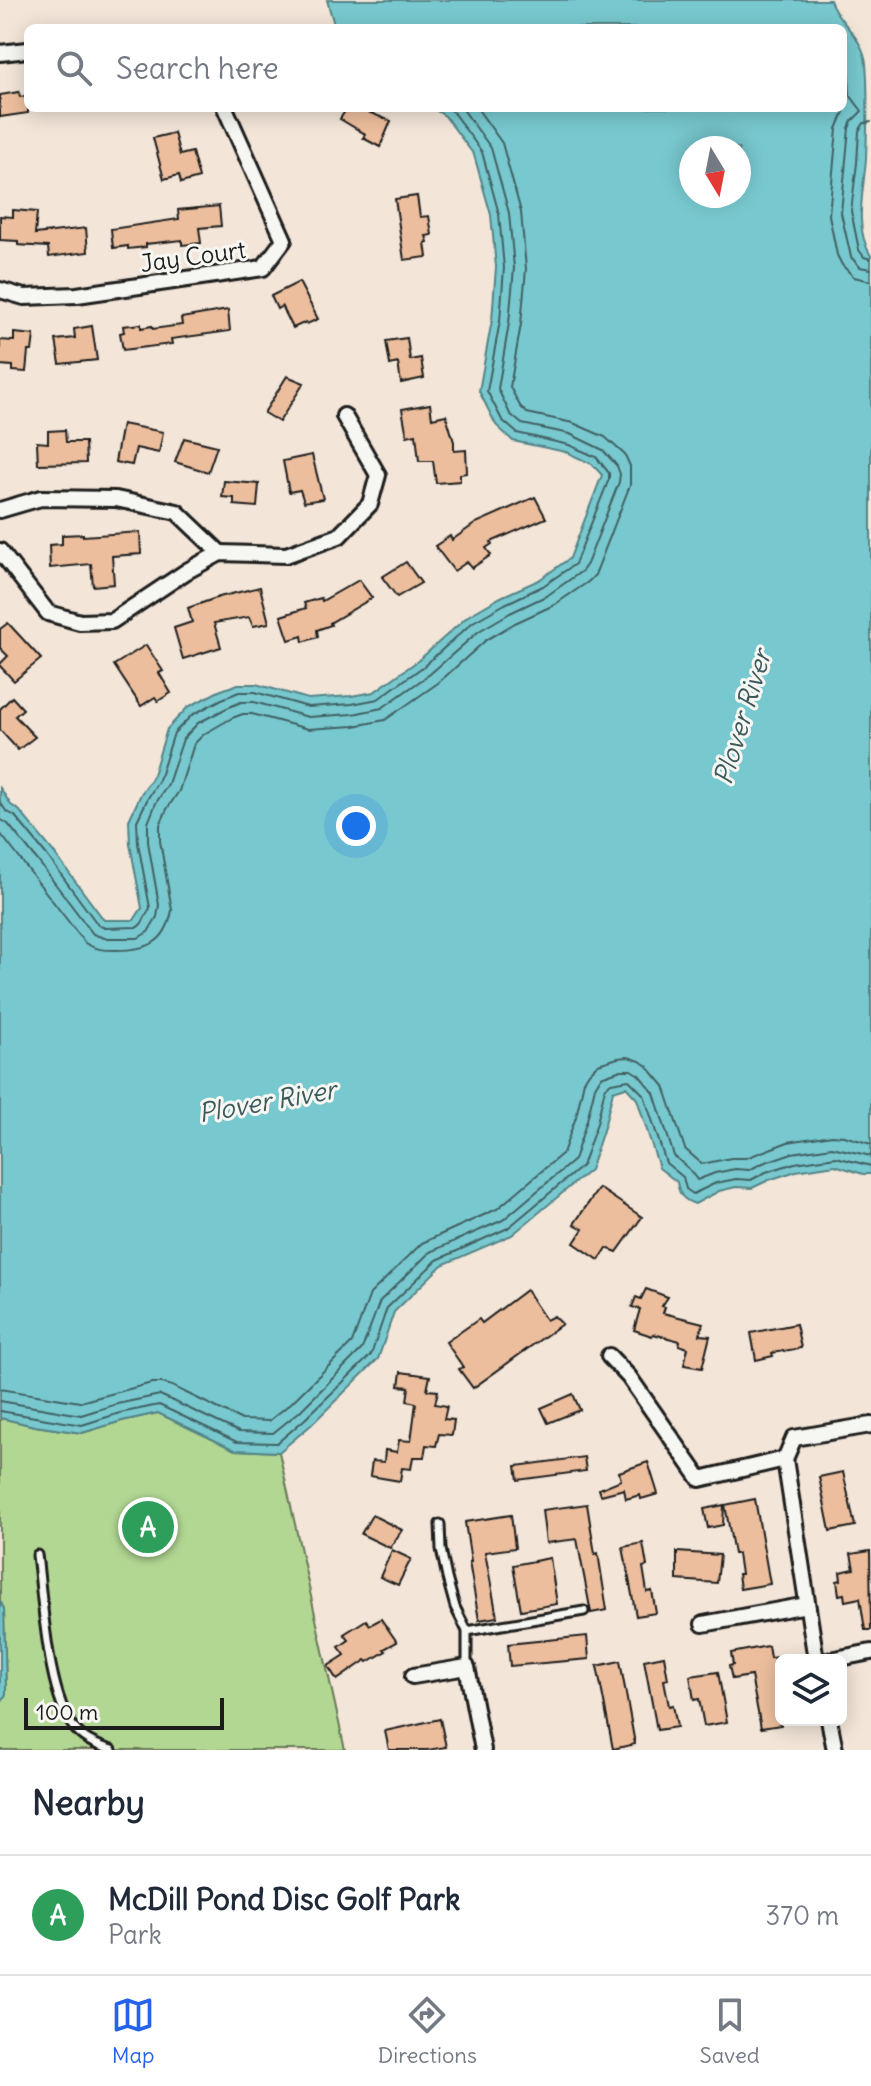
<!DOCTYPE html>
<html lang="en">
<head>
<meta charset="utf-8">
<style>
  :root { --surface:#fff; --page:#f2f2f3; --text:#1f2937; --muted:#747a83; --line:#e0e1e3; --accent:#2563eb }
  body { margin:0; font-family:Delius,sans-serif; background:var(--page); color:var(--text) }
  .controls { position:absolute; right:24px; bottom:24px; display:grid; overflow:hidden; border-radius:12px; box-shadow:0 4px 20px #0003 }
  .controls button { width:72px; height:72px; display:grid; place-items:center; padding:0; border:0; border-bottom:2px solid var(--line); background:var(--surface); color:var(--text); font:40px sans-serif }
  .compass { position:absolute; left:679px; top:136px; width:72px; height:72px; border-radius:50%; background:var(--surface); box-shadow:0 4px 20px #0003; rotate:170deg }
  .scale { position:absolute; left:24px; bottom:20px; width:200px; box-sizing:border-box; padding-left:8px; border:4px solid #1c1c1c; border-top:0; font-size:22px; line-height:28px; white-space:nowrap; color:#1c1c1c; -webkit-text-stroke:6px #f6f6f2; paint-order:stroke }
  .you { position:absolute; left:356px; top:826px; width:28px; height:28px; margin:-20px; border:6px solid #fff; border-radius:50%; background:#1a73e8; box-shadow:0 0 0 12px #1a73e833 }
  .badge { display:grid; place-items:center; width:52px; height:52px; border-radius:50%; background:var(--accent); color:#fff; font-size:26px; font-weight:700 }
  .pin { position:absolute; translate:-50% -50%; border:4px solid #fff; box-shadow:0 2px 8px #0006 }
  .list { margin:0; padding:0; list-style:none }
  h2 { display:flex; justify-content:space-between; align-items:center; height:104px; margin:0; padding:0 32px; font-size:34px }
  h2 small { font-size:26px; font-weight:400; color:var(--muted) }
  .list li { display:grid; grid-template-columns:52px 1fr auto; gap:24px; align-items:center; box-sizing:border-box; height:120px; padding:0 32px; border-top:2px solid var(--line) }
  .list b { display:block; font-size:30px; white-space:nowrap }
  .list p { margin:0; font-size:26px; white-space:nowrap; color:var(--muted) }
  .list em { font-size:26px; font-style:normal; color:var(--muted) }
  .icon { flex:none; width:44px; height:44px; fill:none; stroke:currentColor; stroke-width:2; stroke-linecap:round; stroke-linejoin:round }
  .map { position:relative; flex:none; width:871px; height:1750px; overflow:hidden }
  .search { position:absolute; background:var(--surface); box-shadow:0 4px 20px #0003; left:24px; right:24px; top:24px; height:88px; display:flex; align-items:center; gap:20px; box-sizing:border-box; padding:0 28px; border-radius:12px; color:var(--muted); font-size:30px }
  .sheet { height:224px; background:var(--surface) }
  nav { display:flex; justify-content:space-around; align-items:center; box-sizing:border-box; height:112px; border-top:2px solid var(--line); background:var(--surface); font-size:22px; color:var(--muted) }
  nav a { display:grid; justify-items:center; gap:4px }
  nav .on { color:var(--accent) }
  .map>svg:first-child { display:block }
</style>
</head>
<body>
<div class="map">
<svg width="871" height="1750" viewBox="0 0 871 1750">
  <rect width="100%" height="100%" fill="#f3e5d8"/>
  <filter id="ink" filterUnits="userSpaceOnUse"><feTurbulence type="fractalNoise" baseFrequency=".0125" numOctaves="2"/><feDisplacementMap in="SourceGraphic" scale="16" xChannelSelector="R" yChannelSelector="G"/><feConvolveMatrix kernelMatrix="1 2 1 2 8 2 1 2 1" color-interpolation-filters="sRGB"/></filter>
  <g filter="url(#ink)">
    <!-- green -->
    <polygon fill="#b2d793" stroke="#677a58" stroke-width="2" points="158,1413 235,1450 279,1452 345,1750 0,1750 0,1704 6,1694 4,1609 0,1601 0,1418 35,1426 82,1433 122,1421"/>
    <!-- water -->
    <g fill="#78c9cf" stroke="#538487" stroke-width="2" fill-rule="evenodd">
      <path d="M327,0H830C837,22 864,37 866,64C869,95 867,127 866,158C864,191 853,226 871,256V1174H863L835,1165L796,1171L769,1180L752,1188L736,1187L719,1191L695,1204C683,1200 679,1195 677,1182L659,1168L637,1099L626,1087L613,1091L605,1124L590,1170L512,1235L442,1265L394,1312L378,1359L311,1425L279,1452L235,1450L158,1413L122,1421L82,1433L35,1426L0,1418V788L11,805L19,810L52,850L104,920H134L142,908L130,844L129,820L141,794L152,778L167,729L188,707L219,691L238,684H256L308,699L351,696L374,692L419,660L468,616L501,597L539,580L570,558L602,475L592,464L566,452L513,441L496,425L479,391L492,320L496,267L491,215L474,155L445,116L432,108H843V28H335ZM691,148H739V196H691Z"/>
      <polygon points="0,1601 4,1609 6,1694 0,1704"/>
    </g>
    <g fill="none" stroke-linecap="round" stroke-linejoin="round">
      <!-- shore -->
      <g stroke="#416164" stroke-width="2">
        <polyline points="843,53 848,64 850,95 862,111 852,121 849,128 841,213 851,257 860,267 871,269"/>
        <polyline points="843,108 844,112 837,129 829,215 837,255 842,265 854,277 871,281"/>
        <polyline points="871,122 864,123 859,131 857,163 851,211 859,250 864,257 871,259"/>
        <polyline points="0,802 6,811 15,816 46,854 98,925 105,928 138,927 142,923 150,908 138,843 137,821 148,798 159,780 174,733 192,715 222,699 239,692 255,692 308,707 352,704 378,699 424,666 473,622 505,604 543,586 575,564 609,479 609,473 596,457 569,445 517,433 502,420 487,391 500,321 504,268 499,214 482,152 452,111 447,108"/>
        <polyline points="0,819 8,824 38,861 93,934 104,938 138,938 148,932 157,917 159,905 148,842 148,823 156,803 168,784 183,739 198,723 227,708 241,702 254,702 308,717 353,714 382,708 430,674 479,631 510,613 548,595 582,571 587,564 619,482 620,474 617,466 603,450 570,434 522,424 510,414 498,389 509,323 514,268 509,213 491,148 462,108"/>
        <path d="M0,833L85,943C96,950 104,950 116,950C147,950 166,944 172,910L160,841V825L167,809L179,791L194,744L204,734L232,718L243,714H252L308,729L354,726L385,720L438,683L486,640L515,623L554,605L588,582L595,575L630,485V466L625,455L605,437L573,423L527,413L520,406L510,387L521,324L526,269L521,212L502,143L477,108"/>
        <polyline points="0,1389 80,1402 152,1383 162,1383 172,1386 242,1420 269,1421 291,1403 352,1343 370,1294 422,1243 497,1209 563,1153 576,1117 584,1081 589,1073 598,1064 618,1058 628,1057 640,1061 647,1066 664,1086 685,1149 702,1164 731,1158 746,1158 788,1142 832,1135 844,1136 871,1144"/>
        <polyline points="0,1401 81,1415 117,1404 160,1395 239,1432 273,1433 299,1412 362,1349 380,1301 430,1252 503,1220 574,1160 587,1120 595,1087 601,1077 621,1070 631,1070 639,1075 654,1093 674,1156 689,1169 697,1180 715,1173 735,1169 749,1170 763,1163 792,1153 832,1147 871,1156"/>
        <polyline points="0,1411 82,1425 120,1413 159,1405 237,1442 277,1443 305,1419 371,1355 387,1308 437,1260 508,1228 582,1166 597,1123 605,1088 611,1083 629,1080 644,1095 666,1163 683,1177 686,1189 693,1194 716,1183 736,1179 751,1180 766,1172 795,1163 836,1157 871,1166"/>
      </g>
    </g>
    <!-- building -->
    <g fill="#ecbe9d" stroke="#1c1c1c" stroke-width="2">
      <polygon points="19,92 20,97 28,96 28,113 0,117 0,95"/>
      <polygon points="347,108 358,108 391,121 380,147 363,138 365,134 340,119"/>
      <polygon points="174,133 180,155 192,152 199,178 181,183 179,175 164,179 153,138"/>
      <polygon points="417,196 420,217 429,216 432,235 426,236 428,242 425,243 427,257 404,260 395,199"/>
      <polygon points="219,206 221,226 199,228 201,243 182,245 182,240 146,244 146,247 128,249 128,246 113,248 111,229 179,219 178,210"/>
      <polygon points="13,210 37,212 35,234 86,228 88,252 49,257 48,247 18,245 18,241 0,240 0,216 13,217"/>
      <polygon points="299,282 318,319 307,324 306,322 293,328 282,306 277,309 271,296"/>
      <polygon points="228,310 230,331 171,339 172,344 123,350 120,333 124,332 123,326 141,324 141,328 152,326 153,329 182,325 181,318"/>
      <polygon points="92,326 97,360 60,364 56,340 75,338 74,329"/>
      <polygon points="14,333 34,335 32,351 28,351 26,372 13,371 13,366 0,365 0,340 14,341"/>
      <polygon points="407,338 410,360 421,358 424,378 401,383 398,363 390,365 386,341"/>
      <polygon points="287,376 304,383 279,422 264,413"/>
      <polygon points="430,404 432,418 446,415 454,442 454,451 466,450 467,473 460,474 460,481 436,483 433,461 419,461 416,434 407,436 402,409"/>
      <polygon points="122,424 163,432 159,453 136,448 132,465 115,462"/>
      <polygon points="65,430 66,442 85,442 86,463 38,464 37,442 48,443 48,431"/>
      <polygon points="184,438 217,446 208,472 175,462"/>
      <polygon points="312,455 323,499 304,502 300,490 289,492 283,461"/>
      <polygon points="224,481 259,484 257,507 234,505 234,498 222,497"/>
      <polygon points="535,497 546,518 491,542 492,544 486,548 491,555 472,568 467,562 454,571 435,546 450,536 452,540 476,523"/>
      <polygon points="140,532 141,554 112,556 114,584 93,586 91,564 50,568 49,545 62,544 62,535 83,534 83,536"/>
      <polygon points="406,562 421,583 397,597 382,577"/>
      <polygon points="359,580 372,598 330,623 331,625 317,630 318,637 303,642 302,636 289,640 281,616 306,608 304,603 321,598 322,601"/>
      <polygon points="260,587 269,623 253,626 249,617 214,623 221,647 183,659 174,628 192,622 188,608 219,597"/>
      <polygon points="8,623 41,659 14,681 0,666 0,664 8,656 0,648 0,629"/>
      <polygon points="146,645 163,671 159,673 171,693 158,701 155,697 141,706 114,665"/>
      <polygon points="12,697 23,709 15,716 35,737 18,750 0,730 0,709"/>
      <polygon points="599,1188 642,1217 617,1252 607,1248 599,1260 574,1243 583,1229 574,1224"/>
      <polygon points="646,1289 668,1297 662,1306 665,1307 663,1313 703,1323 700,1335 710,1336 702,1368 684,1365 688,1348 679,1345 680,1341 653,1334 652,1336 634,1330 640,1309 632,1307 636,1297 641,1299"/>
      <polygon points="526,1290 546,1320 554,1316 562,1324 473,1388 459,1369 463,1367 446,1342 479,1319 482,1323"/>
      <polygon points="796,1324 801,1348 772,1353 773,1356 756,1360 751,1333"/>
      <polygon points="401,1372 430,1376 427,1390 438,1391 435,1404 447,1406 444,1419 454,1420 452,1435 439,1434 436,1446 426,1445 424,1457 413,1457 411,1469 402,1468 400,1481 370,1476 372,1461 384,1462 385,1450 397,1452 399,1440 411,1441 416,1403 407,1401 409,1387 399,1386"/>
      <polygon points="573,1394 580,1410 548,1423 541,1408"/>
      <polygon points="584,1457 586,1471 518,1480 516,1466"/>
      <polygon points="648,1462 658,1494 641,1499 640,1495 626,1499 624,1489 601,1495 599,1489 621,1480 619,1472"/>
      <polygon points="843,1472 855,1526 830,1531 819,1477"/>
      <polygon points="755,1499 770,1584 740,1589 738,1574 741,1574 738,1554 734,1554 725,1505"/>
      <polygon points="587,1504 595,1554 598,1553 607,1610 591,1613 577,1539 546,1543 542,1510"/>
      <polygon points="724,1505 723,1525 708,1528 704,1509"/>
      <polygon points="372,1515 402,1530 390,1548 361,1534"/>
      <polygon points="511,1515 515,1548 485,1552 497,1617 479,1620 469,1562 471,1562 465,1522"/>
      <polygon points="643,1543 647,1566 643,1567 647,1592 652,1591 656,1613 636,1616 623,1547"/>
      <polygon points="392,1550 411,1559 398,1585 380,1577"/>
      <polygon points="870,1551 871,1630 865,1630 860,1598 845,1601 844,1594 839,1595 837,1581 841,1580 840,1572 854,1569 851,1554"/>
      <polygon points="677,1552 720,1555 717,1583 677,1580"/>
      <polygon points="550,1558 557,1604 521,1610 513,1565"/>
      <polygon points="381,1619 397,1642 384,1649 386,1651 368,1662 366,1660 337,1680 328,1666 345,1655 339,1647 349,1640 344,1634 366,1620 370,1625"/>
      <polygon points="587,1636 589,1659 510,1666 508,1644"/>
      <polygon points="768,1646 770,1658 777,1657 780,1670 781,1725 761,1728 751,1676 732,1679 729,1666 733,1665 731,1653"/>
      <polygon points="664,1656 668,1679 664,1680 669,1706 673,1705 677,1727 657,1730 644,1660"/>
      <polygon points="620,1661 635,1744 613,1749 597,1666"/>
      <polygon points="718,1672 727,1722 704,1726 699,1699 694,1700 690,1676"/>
      <polygon points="440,1719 446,1747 428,1750 389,1750 385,1731"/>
    </g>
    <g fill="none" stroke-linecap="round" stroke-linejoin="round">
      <defs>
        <g id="lane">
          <polyline points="440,1524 441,1549 447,1578 455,1607 467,1631 467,1667"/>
          <path d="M37,1555C43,1599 47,1696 75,1729C84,1740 98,1746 112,1750"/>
          <polyline points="467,1631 584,1611"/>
        </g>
        <g id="street">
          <polyline points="0,53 28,50"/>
          <polyline points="0,290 24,297 77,295 263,268 284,240 225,108"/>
          <polyline points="0,510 41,498 116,499 177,512 220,553"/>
          <polyline points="0,551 48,613 80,622 112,621 187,571 220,553 286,555 339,536 370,504 378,475 344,416"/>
          <polyline points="609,1356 629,1377 700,1479 785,1459 816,1660"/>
          <polyline points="785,1459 794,1438 871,1425"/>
          <polyline points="703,1624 807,1605"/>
          <polyline points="830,1660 871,1652"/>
          <polyline points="413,1676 467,1667 483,1750"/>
          <polyline points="829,1720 835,1750"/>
        </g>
      </defs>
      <!-- lane casing -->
      <use href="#lane" stroke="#1c1c1c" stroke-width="13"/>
      <!-- street casing -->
      <use href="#street" stroke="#1c1c1c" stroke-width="20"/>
      <!-- lane -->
      <use href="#lane" stroke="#f6f6f2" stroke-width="7"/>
      <!-- street -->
      <use href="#street" stroke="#f6f6f2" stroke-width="14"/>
    </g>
  </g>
  <g text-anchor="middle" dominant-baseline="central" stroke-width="6" stroke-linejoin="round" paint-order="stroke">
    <!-- street labels -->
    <g font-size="24" fill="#1c1c1c" stroke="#f6f6f2">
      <text transform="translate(193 256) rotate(-8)">Jay Court</text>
    </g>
    <!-- water labels -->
    <g font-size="26" font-style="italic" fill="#3c595b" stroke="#f6f6f2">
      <text transform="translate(742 717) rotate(-73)">Plover River</text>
      <text transform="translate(267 1101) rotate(-10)">Plover River</text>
    </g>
  </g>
</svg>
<div class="controls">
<button><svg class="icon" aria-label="layers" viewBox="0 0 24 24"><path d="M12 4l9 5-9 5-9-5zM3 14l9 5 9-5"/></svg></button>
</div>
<svg class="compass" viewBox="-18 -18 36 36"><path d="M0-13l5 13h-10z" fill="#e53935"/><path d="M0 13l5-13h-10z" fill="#747a83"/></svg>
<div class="scale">100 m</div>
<div class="you"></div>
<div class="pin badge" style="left:148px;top:1527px;background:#2e9e5b">A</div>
<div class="search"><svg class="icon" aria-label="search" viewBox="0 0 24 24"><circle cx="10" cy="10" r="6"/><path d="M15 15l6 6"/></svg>Search here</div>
</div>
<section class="sheet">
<h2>Nearby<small></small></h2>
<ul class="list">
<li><span class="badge" style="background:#2e9e5b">A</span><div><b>McDill Pond Disc Golf Park</b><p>Park</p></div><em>370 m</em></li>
</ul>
</section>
<nav>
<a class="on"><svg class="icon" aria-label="map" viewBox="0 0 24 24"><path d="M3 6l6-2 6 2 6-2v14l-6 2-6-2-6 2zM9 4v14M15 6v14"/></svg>Map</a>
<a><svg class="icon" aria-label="directions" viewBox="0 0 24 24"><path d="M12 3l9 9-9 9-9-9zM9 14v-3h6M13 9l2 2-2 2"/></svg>Directions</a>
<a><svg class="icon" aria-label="saved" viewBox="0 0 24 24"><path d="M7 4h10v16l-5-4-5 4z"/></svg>Saved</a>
</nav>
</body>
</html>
